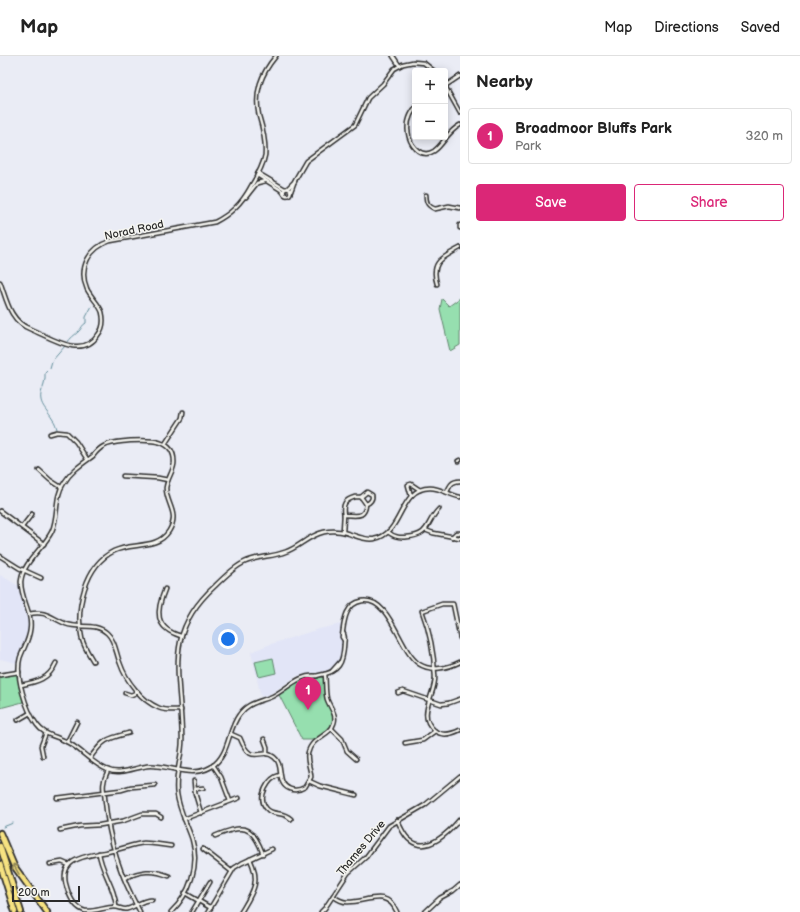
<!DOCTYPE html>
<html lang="en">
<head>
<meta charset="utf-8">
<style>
  :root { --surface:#fff; --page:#f6f6f6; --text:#222; --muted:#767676; --line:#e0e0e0; --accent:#db2777 }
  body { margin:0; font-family:"Balsamiq Sans",sans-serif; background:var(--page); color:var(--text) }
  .controls { position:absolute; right:12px; top:12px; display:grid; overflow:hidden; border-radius:4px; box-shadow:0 2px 10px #0003 }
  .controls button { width:36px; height:36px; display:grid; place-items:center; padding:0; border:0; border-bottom:1px solid var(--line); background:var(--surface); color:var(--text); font:20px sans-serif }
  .scale { position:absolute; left:12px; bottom:10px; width:68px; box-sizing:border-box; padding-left:4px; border:2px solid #2b2b2b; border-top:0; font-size:11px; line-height:14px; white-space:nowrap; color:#2b2b2b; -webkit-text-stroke:3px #f6f6f2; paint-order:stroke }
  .you { position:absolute; left:228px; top:583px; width:14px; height:14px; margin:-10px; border:3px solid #fff; border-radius:50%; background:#1a73e8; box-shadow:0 0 0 6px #1a73e833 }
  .badge { display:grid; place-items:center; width:26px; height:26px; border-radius:50%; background:var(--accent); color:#fff; font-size:13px; font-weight:700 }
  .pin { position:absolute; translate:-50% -33px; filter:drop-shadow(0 1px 2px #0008) }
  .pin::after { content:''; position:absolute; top:21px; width:14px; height:12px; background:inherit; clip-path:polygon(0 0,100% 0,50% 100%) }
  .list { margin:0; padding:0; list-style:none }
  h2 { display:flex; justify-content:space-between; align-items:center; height:52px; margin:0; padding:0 16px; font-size:17px }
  h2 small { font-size:13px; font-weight:400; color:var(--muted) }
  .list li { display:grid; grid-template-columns:26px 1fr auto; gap:12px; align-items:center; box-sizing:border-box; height:56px; margin:0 8px 8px; padding:0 8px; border:1px solid var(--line); border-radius:4px }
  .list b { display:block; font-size:15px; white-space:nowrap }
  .list p { margin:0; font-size:13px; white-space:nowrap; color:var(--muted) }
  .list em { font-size:13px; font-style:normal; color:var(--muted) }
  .actions { display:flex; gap:8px; padding:12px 16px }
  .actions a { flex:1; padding:9px 0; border:1px solid var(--accent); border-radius:4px; text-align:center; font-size:14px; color:var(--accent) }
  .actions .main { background:var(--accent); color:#fff }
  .map { position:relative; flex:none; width:460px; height:856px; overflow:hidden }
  header { display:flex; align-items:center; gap:24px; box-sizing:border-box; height:56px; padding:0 20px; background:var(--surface); border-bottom:1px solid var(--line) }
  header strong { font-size:19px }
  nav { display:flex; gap:22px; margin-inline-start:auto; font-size:14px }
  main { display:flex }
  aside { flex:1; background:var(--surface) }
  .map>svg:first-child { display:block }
</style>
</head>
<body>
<header>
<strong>Map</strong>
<nav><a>Map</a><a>Directions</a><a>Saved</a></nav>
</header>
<main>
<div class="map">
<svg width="460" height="856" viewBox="0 0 460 856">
  <rect width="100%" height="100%" fill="#eaecf5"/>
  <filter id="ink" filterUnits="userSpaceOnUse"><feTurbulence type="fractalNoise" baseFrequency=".025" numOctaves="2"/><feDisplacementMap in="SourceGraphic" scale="8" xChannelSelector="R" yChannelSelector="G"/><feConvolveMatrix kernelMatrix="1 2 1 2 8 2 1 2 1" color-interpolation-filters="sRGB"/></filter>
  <g filter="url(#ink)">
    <!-- built -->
    <g fill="#e2e5f7">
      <polygon points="0,519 17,529 19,528 28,564 28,576 17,607 0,603"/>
      <polygon points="341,568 342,597 339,604 333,612 325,616 297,620 270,638 261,641 251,596 268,589 319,573"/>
    </g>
    <!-- green -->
    <g fill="#96dfaf" stroke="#60856d">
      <polygon points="460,242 460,289 450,295 440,253 442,243 449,250"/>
      <polygon points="273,602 276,617 259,621 255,606"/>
      <polygon points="16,618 18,620 23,646 0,652 0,620"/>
      <polygon points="323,621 325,627 326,644 333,659 333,667 328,675 313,684 302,684 279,639 301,624"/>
    </g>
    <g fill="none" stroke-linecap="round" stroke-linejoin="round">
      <!-- stream -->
      <g stroke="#628e9b" stroke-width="1">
        <path d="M67,287C70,282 75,279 79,275C82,272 82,269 86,267V261L92,250"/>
        <polyline points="43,332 45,323 45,317 50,312 52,305 65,290"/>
        <path d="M42,334C37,348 47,353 53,364C55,366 56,370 57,373"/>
        <polyline points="3,771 13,767"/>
      </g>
      <defs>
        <g id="minor">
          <polyline points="393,0 399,9"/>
          <polyline points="460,20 445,30 460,57"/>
          <path d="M415,52C408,61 406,70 409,81C412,91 422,103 434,95C444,88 447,76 460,69"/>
          <polyline points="258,117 285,133"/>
          <polyline points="257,119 281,134 284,137"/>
          <polyline points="288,132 295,125"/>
          <circle cx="287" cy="136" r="3.5"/>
          <polyline points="291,135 295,124 306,105 355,69 368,42 383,28 394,13 403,8 413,6 424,7 434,15"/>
          <path d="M426,139C426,147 428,150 435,153L449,150L460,152"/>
          <polyline points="246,141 257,127 265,125"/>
          <polyline points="460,169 460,172"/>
          <path d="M0,226C7,245 10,265 30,273C50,281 82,304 98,279C103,273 104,264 102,256C99,248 91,241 87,233C78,212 89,192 110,185L215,166C231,158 241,148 250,132C256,122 263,111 265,99C266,85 263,73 259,60C254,36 261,18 276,0"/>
          <path d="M437,228C430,205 443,202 460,192"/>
          <polyline points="50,378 57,376 67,377 76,386 87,403"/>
          <polyline points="165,388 182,362 183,356"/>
          <polyline points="458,405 460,404"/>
          <polyline points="39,414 50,424 61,431"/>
          <polyline points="123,420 158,422 168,424"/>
          <path d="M447,436C450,429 452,425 460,425"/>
          <polyline points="411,440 408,429 411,428 420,434"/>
          <path d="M355,441H361L366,448C365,463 356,459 344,459C342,448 345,444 355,441Z"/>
          <path d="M361,441L367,436L372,439C373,443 370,447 366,448"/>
          <polyline points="0,455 44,488"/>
          <polyline points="22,471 32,458"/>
          <polyline points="425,474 433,477 460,482"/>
          <polyline points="343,475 344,459"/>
          <path d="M388,476C394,481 399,482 407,481C431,479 425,467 439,453"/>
          <polyline points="452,481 456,477 460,477"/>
          <polyline points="0,500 19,512 41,522"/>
          <path d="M165,533C156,555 154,572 181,580"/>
          <path d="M29,558C46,554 51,562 66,568C79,573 95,566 107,577C115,584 116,597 120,607C126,625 142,645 159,652C166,655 174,654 181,654"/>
          <path d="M460,582L453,548H442L422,555C430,576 434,598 435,620C436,639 416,658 434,674C442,681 452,678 460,674"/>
          <path d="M344,584L342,581C344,568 344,548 362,545C391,541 399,595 419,608C431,616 448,612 460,606"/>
          <path d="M93,605C89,598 84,591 82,583C75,553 85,509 114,495C132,486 157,494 169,475C180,457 166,448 166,432C167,423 173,416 174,408C176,381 146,384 128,385C120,386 111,386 104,390C100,392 96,396 93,400C82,408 71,415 64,427C54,441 59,459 52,475C44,492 23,506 21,525C20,542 33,557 30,574C29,584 23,593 20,602C15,620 26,654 37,669C44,679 56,680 67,686C81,693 92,708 108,714C120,719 134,712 147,710C169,708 190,723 211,711C230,699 227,675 239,659C248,646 260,646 273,640C287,633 300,617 317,620"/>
          <polyline points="332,615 340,606"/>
          <polyline points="0,619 19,616"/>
          <path d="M308,621C313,622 315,620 320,619C339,616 343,607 344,589C344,584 346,581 343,577"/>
          <path d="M21,629C37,626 49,623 56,607"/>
          <polyline points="125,637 131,639 138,636"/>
          <polyline points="398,637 403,635 441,648 449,647 460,643"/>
          <polyline points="18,664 30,657"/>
          <polyline points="332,673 342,683 347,695 356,703"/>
          <path d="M231,678L240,682C252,712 260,690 274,701C285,709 275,727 290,733C295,735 300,734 305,731L311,721C311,713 306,705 308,697C312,680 330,681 334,667C337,658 330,652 327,643C325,635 326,627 325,618"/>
          <polyline points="264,683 267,691 267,698"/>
          <polyline points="67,686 77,666"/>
          <polyline points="405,687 423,684 435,675"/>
          <polyline points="43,700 41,690 46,677"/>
          <path d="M90,702C104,683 106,683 129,677"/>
          <polyline points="213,709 221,721 230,745"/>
          <path d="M108,714C107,718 104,722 104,726C102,732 105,738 105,744C109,786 120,819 140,856"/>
          <path d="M280,719C268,722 257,741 266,752C273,761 282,754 291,763"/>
          <polyline points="194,725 195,737 201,757"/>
          <polyline points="309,725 320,730 356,739"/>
          <polyline points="195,733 203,732"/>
          <polyline points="57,742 121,734 131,731 155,729"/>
          <polyline points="184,763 239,742"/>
          <path d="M397,764C401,771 404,781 411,785C428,798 450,775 460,763"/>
          <polyline points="60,774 80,770 100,769 123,765 142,758 156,758 161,761"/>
          <path d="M215,780C242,769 252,767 263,798"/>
          <polyline points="203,793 231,815"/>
          <path d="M99,797C101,815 116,833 116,851"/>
          <polyline points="50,808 62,806 69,809"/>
          <path d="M124,822C141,815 152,813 169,820"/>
          <polyline points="185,837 211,852"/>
          <path d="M333,840C337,843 342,846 347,846C366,847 386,831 397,856"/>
          <path d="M152,844C142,843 136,851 127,853C123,854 119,851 115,851C105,851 95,856 85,855C75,852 70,842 67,832C56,800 90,800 111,795C122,793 133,788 144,787C153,787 162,789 171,790"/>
          <path d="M171,856C190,838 200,809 192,783C187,768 179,754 177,738C174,718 183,700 182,681C181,619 162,578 215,530C224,521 234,511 245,506C258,500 272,501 285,496C300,491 307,480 324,476C346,471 357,485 374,483C404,478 398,432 430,432C441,432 449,439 460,441"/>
          <polyline points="192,856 210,826"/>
          <polyline points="208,856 234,812 242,807 272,793"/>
          <path d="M241,856C253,836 261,826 250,803"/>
          <polyline points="321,856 325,852 348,817 366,801 389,770 425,749 460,720"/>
          <polyline points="425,856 440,842 453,835 460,829"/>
        </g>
        <g id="highway">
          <polyline points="0,777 14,810 47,856"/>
          <polyline points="0,790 21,856"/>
          <polyline points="0,808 15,856"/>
        </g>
      </defs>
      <!-- minor casing -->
      <use href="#minor" stroke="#2b2b2b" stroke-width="5.5"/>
      <!-- highway casing -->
      <use href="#highway" stroke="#2b2b2b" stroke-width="8"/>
      <!-- minor -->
      <use href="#minor" stroke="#f6f6f2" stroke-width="2.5"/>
      <!-- highway -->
      <use href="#highway" stroke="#f6e281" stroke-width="4.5"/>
    </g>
    <!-- one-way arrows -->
    <defs><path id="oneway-shaft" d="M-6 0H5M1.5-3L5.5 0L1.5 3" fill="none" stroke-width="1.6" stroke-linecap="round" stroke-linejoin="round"/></defs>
    <use stroke="#908656" href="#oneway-shaft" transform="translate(16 813) rotate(-120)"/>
  </g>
  <g text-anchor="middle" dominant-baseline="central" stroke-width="3" stroke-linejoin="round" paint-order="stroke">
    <!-- street labels -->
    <g font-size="11" fill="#2b2b2b" stroke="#f6f6f2">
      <text transform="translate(134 174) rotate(-12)">Norad Road</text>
      <text transform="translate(361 792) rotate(-50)">Thames Drive</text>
    </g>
  </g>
</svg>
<div class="controls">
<button>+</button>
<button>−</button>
</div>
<div class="scale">200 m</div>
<div class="you"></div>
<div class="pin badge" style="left:308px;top:654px">1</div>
</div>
<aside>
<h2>Nearby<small></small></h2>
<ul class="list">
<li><span class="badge">1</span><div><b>Broadmoor Bluffs Park</b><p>Park</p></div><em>320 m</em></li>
</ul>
<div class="actions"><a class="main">Save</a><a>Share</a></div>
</aside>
</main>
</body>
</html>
